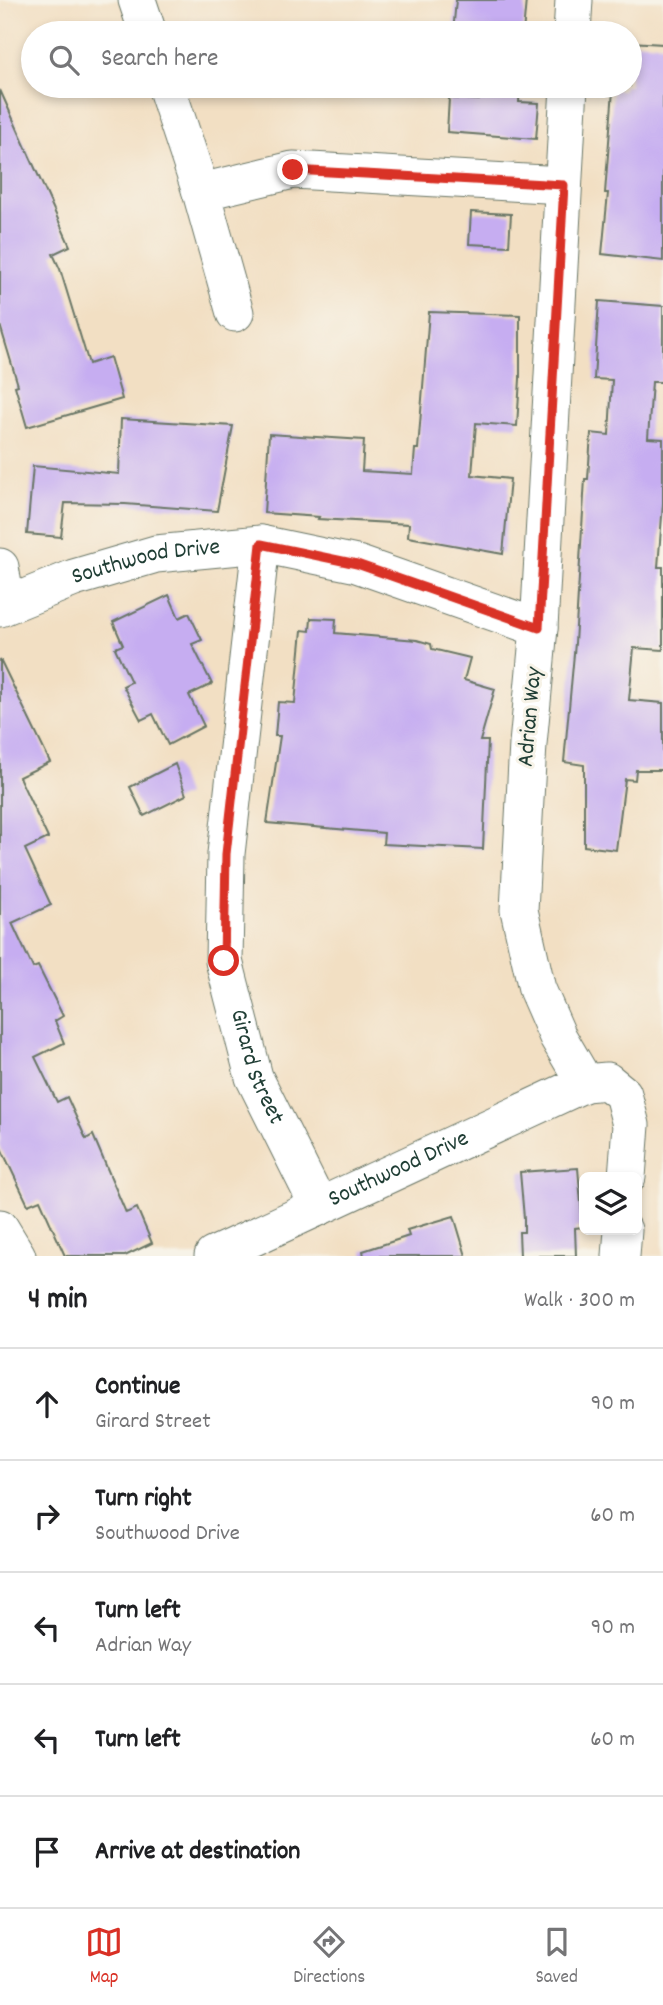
<!DOCTYPE html>
<html lang="en">
<head>
<meta charset="utf-8">
<style>
  :root { --surface:#fff; --page:#f2f2f2; --text:#202124; --muted:#757577; --line:#e0e0e0; --accent:#d93025 }
  body { margin:0; font-family:Dekko,sans-serif; background:var(--page); color:var(--text) }
  .controls { position:absolute; right:21px; bottom:21px; display:grid; overflow:hidden; border-radius:10px; box-shadow:0 4px 10px #0003 }
  .controls button { width:63px; height:63px; display:grid; place-items:center; padding:0; border:0; border-bottom:2px solid var(--line); background:var(--surface); color:var(--text); font:35px sans-serif }
  .stop { position:absolute; width:21px; height:21px; margin:-16px; border:5px solid #d93025; border-radius:50%; background:#fff }
  .stop.end { background:#d93025; border-color:#fff; box-shadow:0 2px 7px #0008 }
  .list { margin:0; padding:0; list-style:none }
  h2 { display:flex; justify-content:space-between; align-items:center; height:91px; margin:0; padding:0 28px; font-size:30px }
  h2 small { font-size:23px; font-weight:400; color:var(--muted) }
  .list li { display:grid; grid-template-columns:46px 1fr auto; gap:21px; align-items:center; box-sizing:border-box; height:112px; padding:0 28px; border-top:2px solid var(--line) }
  .list b { display:block; font-size:26px; white-space:nowrap }
  .list p { margin:0; font-size:23px; white-space:nowrap; color:var(--muted) }
  .list em { font-size:23px; font-style:normal; color:var(--muted) }
  .icon { flex:none; width:38px; height:38px; fill:none; stroke:currentColor; stroke-width:2; stroke-linecap:round; stroke-linejoin:round }
  .map { position:relative; flex:none; width:663px; height:1256px; overflow:hidden }
  .search { position:absolute; background:var(--surface); box-shadow:0 4px 10px #0003; left:21px; right:21px; top:21px; height:77px; display:flex; align-items:center; gap:18px; box-sizing:border-box; padding:0 24px; border-radius:38px; color:var(--muted); font-size:26px }
  .sheet { height:651px; background:var(--surface) }
  nav { display:flex; justify-content:space-around; align-items:center; box-sizing:border-box; height:98px; border-top:2px solid var(--line); background:var(--surface); font-size:19px; color:var(--muted) }
  nav a { display:grid; justify-items:center; gap:4px }
  nav .on { color:var(--accent) }
  .map>svg:first-child { display:block }
</style>
</head>
<body>
<div class="map">
<svg width="663" height="1256" viewBox="0 0 663 1256">
  <rect width="100%" height="100%" fill="#f7f3e8"/>
  <filter id="ink" filterUnits="userSpaceOnUse"><feTurbulence type="fractalNoise" baseFrequency=".0143" numOctaves="2"/><feDisplacementMap in="SourceGraphic" scale="14" xChannelSelector="R" yChannelSelector="G"/><feConvolveMatrix kernelMatrix="1 2 1 2 8 2 1 2 1" color-interpolation-filters="sRGB"/></filter>
  <filter id="wash" filterUnits="userSpaceOnUse"><feTurbulence type="fractalNoise" baseFrequency=".00686" numOctaves="4" result="noise"/><feDisplacementMap in="SourceGraphic" scale="28" xChannelSelector="R" yChannelSelector="G"/><feGaussianBlur stdDeviation="1.57" result="paint"/><feColorMatrix in="noise" values="0 0 0 0 0 0 0 0 0 0 0 0 0 0 0 0 0 1.4 0 .05"/><feComposite in="paint" operator="in"/></filter>
  <g filter="url(#wash)">
    <rect width="100%" height="100%" fill="#f2dfc3"/>
    <g id="blocks">
      <!-- building -->
      <g fill="#c6adf1">
        <polygon points="456,0 526,0 523,33 453,33"/>
        <polygon points="630,42 663,44 663,261 602,254 608,193 605,193 613,90 624,90 624,86 630,86"/>
        <polygon points="481,86 520,86 519,102 539,103 536,139 447,132 449,98 479,100"/>
        <polygon points="0,90 70,246 53,254 60,269 89,364 110,357 122,399 27,427 15,386 18,385 0,325"/>
        <polygon points="471,212 511,214 509,246 469,244"/>
        <polygon points="599,301 663,306 663,382 652,382 648,438 663,439 663,503 658,567 663,567 663,650 634,648 629,700 663,703 663,770 636,770 635,780 625,779 616,850 584,846 584,765 564,762 575,643 585,479 588,479 591,433 609,435 612,380 594,379"/>
        <polygon points="429,312 520,315 520,379 517,426 476,423 472,475 510,479 503,554 408,537 409,524 318,519 319,517 264,513 269,434 364,440 362,471 413,474 415,449 418,449"/>
        <polygon points="121,419 233,426 217,511 125,504 65,503 61,537 27,534 33,466 119,474"/>
        <polygon points="169,595 179,618 189,613 202,640 192,644 212,684 189,695 204,726 168,745 153,714 141,720 123,686 131,682 115,648 123,645 113,622"/>
        <polygon points="311,618 336,619 335,633 417,640 431,644 432,649 470,658 464,680 495,689 480,741 488,741 483,849 383,844 384,833 267,823 280,736 275,736 278,702 295,703 302,630 310,631"/>
        <polygon points="0,659 50,762 19,777 48,838 25,849 51,905 12,923 33,968 38,966 63,1016 55,1021 64,1043 35,1057 57,1102 67,1097 86,1139 93,1135 126,1213 137,1208 152,1243 125,1256 65,1256 40,1200 28,1205 0,1146"/>
        <polygon points="175,764 186,795 144,816 130,787"/>
        <polygon points="578,1168 583,1227 575,1228 576,1256 520,1256 519,1232 524,1232 524,1218 520,1172"/>
        <polygon points="454,1216 466,1256 364,1256 363,1251 409,1236 407,1230"/>
      </g>
    </g>
  </g>
  <g filter="url(#ink)">
    <use href="#blocks" fill-opacity="0" stroke="#697666" stroke-width="2"/>
    <g fill="none" stroke-linecap="round" stroke-linejoin="round">
      <defs>
        <g id="minor">
          <polyline points="137,0 148,33"/>
          <polyline points="572,33 574,0"/>
          <polyline points="166,86 201,192"/>
          <polyline points="569,86 539,628 528,744 519,910 537,989 558,1037 585,1083 607,1081 623,1094 631,1125 627,1177"/>
          <polyline points="235,313 201,192 293,170 563,185"/>
          <path id="s1" d="M261,544L226,854L224,961L254,1077L319,1207"/>
          <polyline points="0,567 6,603"/>
          <path id="s2" d="M0,608L74,578L156,554L261,544L357,564L539,628"/>
          <polyline points="0,1228 17,1256"/>
          <path id="s3" d="M213,1256L585,1083"/>
          <polyline points="621,1256 623,1230"/>
        </g>
      </defs>
      <!-- minor casing -->
      <use href="#minor" stroke="#697666" stroke-width="39"/>
      <!-- minor -->
      <use href="#minor" stroke="#fff" stroke-width="37"/>
    </g>
  </g>
  <g fill="none" stroke-linecap="round" stroke-linejoin="round" filter="url(#ink)">
    <!-- route -->
    <polyline stroke="#d93025" stroke-width="9" points="224,961 226,854 261,544 357,564 539,628 564,185 293,170"/>
  </g>
  <g text-anchor="middle" dominant-baseline="central" stroke-width="6" stroke-linejoin="round" paint-order="stroke">
    <!-- street labels -->
    <g font-size="24" fill="#1f3d34" stroke="#f7f3e8">
      <text stroke="none"><textPath href="#s2" startOffset="154">Southwood Drive</textPath></text>
      <text transform="translate(531 717) rotate(-85)">Adrian Way</text>
      <text stroke="none"><textPath href="#s1" startOffset="530">Girard Street</textPath></text>
      <text stroke="none"><textPath href="#s3" startOffset="205">Southwood Drive</textPath></text>
    </g>
  </g>
</svg>
<div class="controls">
<button><svg class="icon" aria-label="layers" viewBox="0 0 24 24"><path d="M12 4l9 5-9 5-9-5zM3 14l9 5 9-5"/></svg></button>
</div>
<div class="stop" style="left:224px;top:961px"></div>
<div class="stop end" style="left:293px;top:170px"></div>
<div class="search"><svg class="icon" aria-label="search" viewBox="0 0 24 24"><circle cx="10" cy="10" r="6"/><path d="M15 15l6 6"/></svg>Search here</div>
</div>
<section class="sheet">
<h2>4 min<small>Walk · 300 m</small></h2>
<ul class="list">
<li><svg class="icon" aria-label="ahead" viewBox="0 0 24 24"><path d="M12 20V5M6 11l6-6 6 6"/></svg><div><b>Continue</b><p>Girard Street</p></div><em>90 m</em></li>
<li><svg class="icon" aria-label="right" viewBox="0 0 24 24"><path d="M7 20v-9h11M14 6l5 5-5 5"/></svg><div><b>Turn right</b><p>Southwood Drive</p></div><em>60 m</em></li>
<li><svg class="icon" aria-label="left" viewBox="0 0 24 24"><path d="M17 20v-9H6M10 6l-5 5 5 5"/></svg><div><b>Turn left</b><p>Adrian Way</p></div><em>90 m</em></li>
<li><svg class="icon" aria-label="left" viewBox="0 0 24 24"><path d="M17 20v-9H6M10 6l-5 5 5 5"/></svg><div><b>Turn left</b></div><em>60 m</em></li>
<li><svg class="icon" aria-label="arrive" viewBox="0 0 24 24"><path d="M6 21V4h12l-3 4 3 4H6"/></svg><div><b>Arrive at destination</b></div></li>
</ul>
</section>
<nav>
<a class="on"><svg class="icon" aria-label="map" viewBox="0 0 24 24"><path d="M3 6l6-2 6 2 6-2v14l-6 2-6-2-6 2zM9 4v14M15 6v14"/></svg>Map</a>
<a><svg class="icon" aria-label="directions" viewBox="0 0 24 24"><path d="M12 3l9 9-9 9-9-9zM9 14v-3h6M13 9l2 2-2 2"/></svg>Directions</a>
<a><svg class="icon" aria-label="saved" viewBox="0 0 24 24"><path d="M7 4h10v16l-5-4-5 4z"/></svg>Saved</a>
</nav>
</body>
</html>
